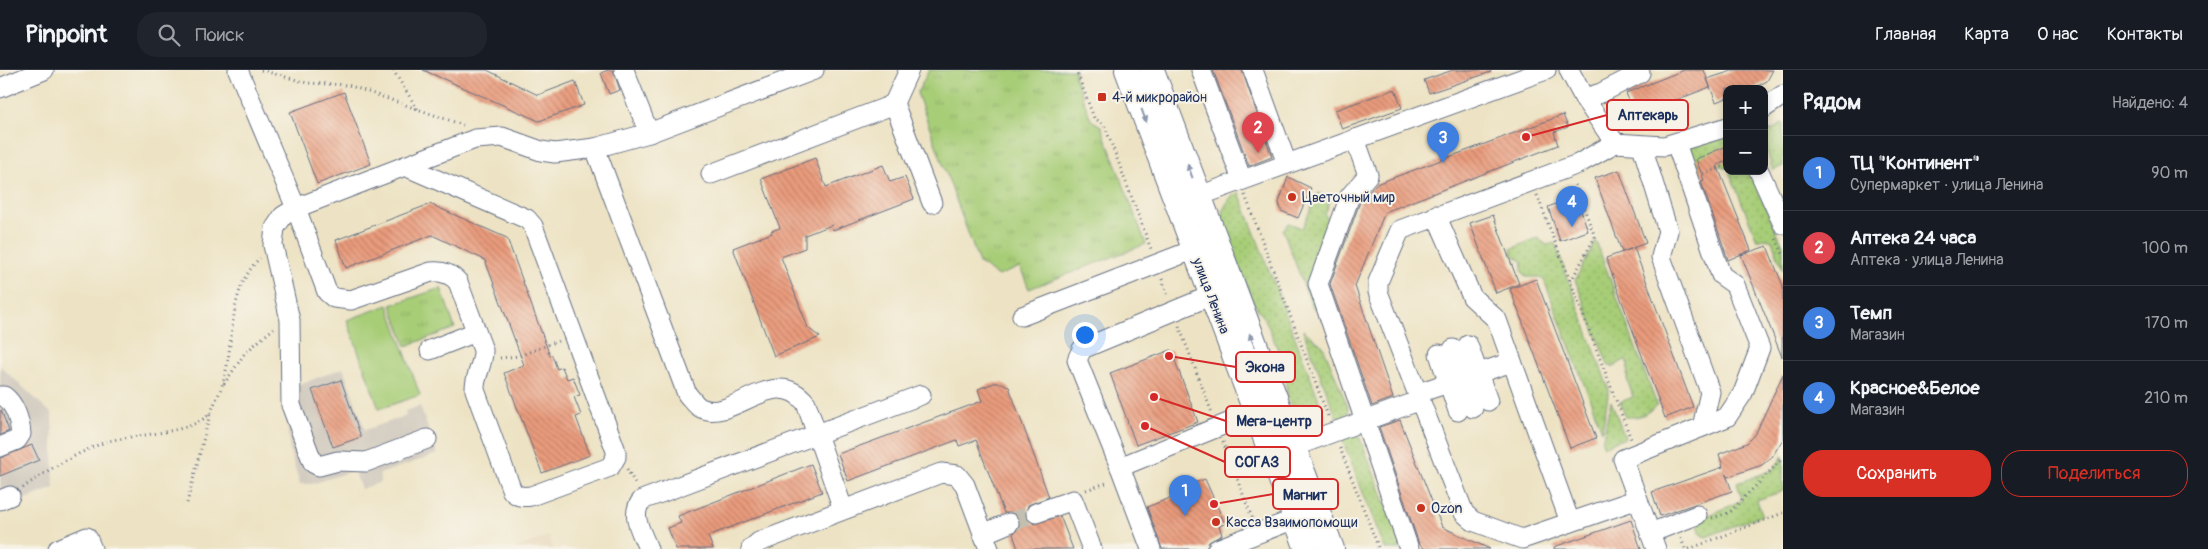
<!DOCTYPE html>
<html lang="ru">
<head>
<meta charset="utf-8">
<style>
  :root { --surface:#171b24; --page:#20242c; --text:#f1f3f6; --muted:#9ea1a6; --line:#363941; --accent:#d93025 }
  body { margin:0; font-family:Pangolin,sans-serif; background:var(--page); color:var(--text) }
  .controls { position:absolute; right:15px; top:15px; display:grid; overflow:hidden; border-radius:10px; box-shadow:0 2px 8px #0003 }
  .controls button { width:45px; height:45px; display:grid; place-items:center; padding:0; border:0; border-bottom:1px solid var(--line); background:var(--surface); color:var(--text); font:25px sans-serif }
  .you { position:absolute; left:1084px; top:264px; width:18px; height:18px; margin:-12px; border:4px solid #fff; border-radius:50%; background:#1a73e8; box-shadow:0 0 0 8px #1a73e833 }
  .badge { display:grid; place-items:center; width:32px; height:32px; border-radius:50%; background:var(--accent); color:#fff; font-size:16px; font-weight:700 }
  .pin { position:absolute; translate:-50% -41px; filter:drop-shadow(0 1px 2px #0008) }
  .pin::after { content:''; position:absolute; top:26px; width:18px; height:15px; background:inherit; clip-path:polygon(0 0,100% 0,50% 100%) }
  .list { margin:0; padding:0; list-style:none }
  h2 { display:flex; justify-content:space-between; align-items:center; height:65px; margin:0; padding:0 20px; font-size:21px }
  h2 small { font-size:16px; font-weight:400; color:var(--muted) }
  .list li { display:grid; grid-template-columns:32px 1fr auto; gap:15px; align-items:center; box-sizing:border-box; height:75px; padding:0 20px; border-top:1px solid var(--line) }
  .list b { display:block; font-size:19px; white-space:nowrap }
  .list p { margin:0; font-size:16px; white-space:nowrap; color:var(--muted) }
  .list em { font-size:16px; font-style:normal; color:var(--muted) }
  .actions { display:flex; gap:10px; padding:15px 20px }
  .actions a { flex:1; padding:11px 0; border:1px solid var(--accent); border-radius:20px; text-align:center; font-size:18px; color:var(--accent) }
  .actions .main { background:var(--accent); color:#fff }
  .icon { flex:none; width:28px; height:28px; fill:none; stroke:currentColor; stroke-width:2; stroke-linecap:round; stroke-linejoin:round }
  .map { position:relative; flex:none; width:1783px; height:479px; overflow:hidden }
  header { display:flex; align-items:center; gap:30px; box-sizing:border-box; height:70px; padding:0 25px; background:var(--surface); border-bottom:1px solid var(--line) }
  header strong { font-size:24px }
  nav { display:flex; gap:28px; margin-inline-start:auto; font-size:18px }
  .search { width:350px; height:45px; background:var(--page); display:flex; align-items:center; gap:12px; box-sizing:border-box; padding:0 18px; border-radius:20px; color:var(--muted); font-size:19px }
  main { display:flex }
  aside { flex:1; background:var(--surface) }
  .map>svg:first-child { display:block }
</style>
</head>
<body>
<header>
<strong>Pinpoint</strong>
<div class="search"><svg class="icon" aria-label="search" viewBox="0 0 24 24"><circle cx="10" cy="10" r="6"/><path d="M15 15l6 6"/></svg>Поиск</div>
<nav><a>Главная</a><a>Карта</a><a>О нас</a><a>Контакты</a></nav>
</header>
<main>
<div class="map">
<svg width="1783" height="479" viewBox="0 0 1783 479">
  <defs>
    <pattern id="grass-dots" width="8" height="8" patternUnits="userSpaceOnUse" patternTransform="scale(1.25)"><rect width="8" height="8" fill="#a7cd77"/><path d="M2 2h.1M6 6h.1" fill="none" stroke="#8fb069" stroke-width="1.8" stroke-linecap="round"/></pattern>
    <pattern id="park-tufts" width="24" height="20" patternUnits="userSpaceOnUse" patternTransform="scale(1.25)"><rect width="24" height="20" fill="#a7cd77"/><path d="M3 7l-1-3M5 7V3M7 7l1-3M15 17l-1-3M17 17v-4M19 17l1-3" fill="none" stroke="#8fb069"/></pattern>
    <pattern id="building-back-hatch" width="6" height="6" patternUnits="userSpaceOnUse" patternTransform="scale(1.25)"><rect width="6" height="6" fill="#ea9b7c"/><path d="M-1 5l2 2M0 0l6 6M5-1l2 2" fill="none" stroke="#bd7f69"/></pattern>
  </defs>
  <rect width="100%" height="100%" fill="#f7f3e8"/>
  <filter id="ink" filterUnits="userSpaceOnUse"><feTurbulence type="fractalNoise" baseFrequency=".02" numOctaves="2"/><feDisplacementMap in="SourceGraphic" scale="10" xChannelSelector="R" yChannelSelector="G"/><feConvolveMatrix kernelMatrix="1 2 1 2 8 2 1 2 1" color-interpolation-filters="sRGB"/></filter>
  <filter id="wash" filterUnits="userSpaceOnUse"><feTurbulence type="fractalNoise" baseFrequency=".0096" numOctaves="4" result="noise"/><feDisplacementMap in="SourceGraphic" scale="20" xChannelSelector="R" yChannelSelector="G"/><feGaussianBlur stdDeviation="1.12" result="paint"/><feColorMatrix in="noise" values="0 0 0 0 0 0 0 0 0 0 0 0 0 0 0 0 0 1.4 0 .05"/><feComposite in="paint" operator="in"/></filter>
  <g filter="url(#wash)">
    <rect width="100%" height="100%" fill="#ede3c4"/>
    <!-- built -->
    <polygon fill="#e7d5b8" points="549,466 553,479 514,479"/>
    <!-- industrial -->
    <g fill="#cbc3b8">
      <polygon points="0,296 52,344 54,418 0,439"/>
      <polygon points="343,298 365,360 406,346 405,341 420,336 437,384 379,404 381,412 361,419 354,400 312,414 300,414 290,382 283,314 301,314"/>
    </g>
    <!-- grass -->
    <g fill="url(#grass-dots)" stroke="#617e6a">
      <polygon points="1783,53 1783,96 1773,100 1767,82 1769,62"/>
      <path d="M1727,67V98C1714,92 1701,102 1689,108L1686,75Z"/>
      <polygon points="1729,101 1749,101 1783,175 1783,200 1772,171 1764,168 1757,170"/>
      <polygon points="1239,122 1324,343 1326,349 1315,357 1304,359 1297,353 1288,330 1283,292 1266,251 1253,232 1221,150 1225,136 1231,127"/>
      <polygon points="1318,123 1331,128 1325,145 1329,150 1329,156 1322,164 1319,173 1312,207 1319,235 1312,238 1283,160 1288,153 1302,158"/>
      <polygon points="1537,168 1547,175 1555,173 1609,320 1602,361 1544,210 1539,207 1526,207 1522,201 1523,192 1512,184 1511,179"/>
      <polygon points="1596,171 1657,335 1645,344 1637,347 1626,347 1620,332 1633,327 1627,309 1628,294 1625,290 1612,297 1608,295 1575,210"/>
      <polygon points="1303,260 1323,276 1348,337 1348,344 1340,348 1336,346"/>
      <polygon points="1611,331 1625,368 1604,376 1602,372"/>
      <polygon points="1356,361 1359,366 1404,479 1385,479 1340,364"/>
      <polygon points="1783,386 1783,421 1757,430 1762,445 1706,467 1701,465 1697,451 1742,430 1737,413 1773,400"/>
    </g>
    <!-- park -->
    <g fill="url(#park-tufts)" stroke="#617e6a">
      <polygon points="929,0 1076,0 1074,5 1091,50 1101,56 1146,174 1029,219 1020,197 998,206 979,193 917,23"/>
      <polygon points="441,218 455,258 406,276 391,235"/>
    </g>
    <!-- garden -->
    <polygon fill="#a7cd77" stroke="#617e6a" points="388,235 420,325 379,339 347,250"/>
    <g id="blocks">
      <!-- building -->
      <g fill="url(#building-back-hatch)">
        <polygon points="423,0 487,0 538,25 575,11 584,35 539,51"/>
        <polygon points="608,0 613,0 620,20 609,24 601,3"/>
        <polygon points="1213,0 1242,0 1272,87 1249,96"/>
        <polygon points="1453,0 1490,0 1491,2 1429,23 1424,10"/>
        <polygon points="1684,0 1704,0 1710,17 1635,46 1626,23"/>
        <polygon points="1735,0 1773,0 1767,11 1752,19 1727,19 1727,28 1716,32 1707,9"/>
        <polygon points="1395,19 1402,38 1342,59 1335,40"/>
        <polygon points="344,22 371,94 317,114 290,42"/>
        <polygon points="1563,45 1568,57 1554,62 1558,75 1385,142 1355,216 1393,328 1372,336 1330,214 1360,132 1376,114"/>
        <polygon points="1727,76 1727,91 1717,95 1751,180 1728,190 1701,111 1704,110 1696,89"/>
        <polygon points="815,88 826,117 883,95 890,112 905,107 914,129 833,160 832,155 805,165 805,178 781,187 808,258 820,267 774,286 733,178 772,163 771,161 780,158 761,109"/>
        <polygon points="1619,100 1646,173 1622,182 1595,108"/>
        <polygon points="1288,107 1311,118 1298,148 1281,141 1279,132"/>
        <polygon points="1576,126 1588,161 1560,171 1548,137"/>
        <polygon points="430,134 507,168 550,286 552,285 557,299 562,297 567,309 573,307 580,325 574,327 581,345 576,347 590,385 542,403 504,303 524,295 485,190 432,165 346,198 336,170"/>
        <polygon points="1493,145 1519,214 1496,223 1470,153"/>
        <polygon points="1767,176 1783,216 1782,287 1741,185"/>
        <polygon points="1634,178 1693,337 1665,348 1606,188"/>
        <polygon points="1536,209 1596,368 1570,378 1510,219"/>
        <polygon points="1171,280 1198,352 1136,375 1110,303"/>
        <polygon points="1783,304 1783,369 1772,387 1762,395 1727,407 1725,402 1732,421 1660,446 1652,422 1723,397 1719,384 1747,373 1755,365"/>
        <polygon points="341,310 361,367 333,377 312,320"/>
        <polygon points="994,313 1002,313 1009,317 1049,427 1028,435 1026,447 1034,454 1060,446 1073,479 1018,479 1013,464 1018,459 1019,449 1015,444 1004,443 976,370 959,376 957,370 848,411 838,384 982,331 978,319"/>
        <polygon points="1,340 9,361 0,365 0,341"/>
        <polygon points="1400,350 1442,457 1490,479 1425,479 1419,474 1379,357"/>
        <polygon points="32,375 39,390 0,406 0,388"/>
        <polygon points="811,394 822,422 708,466 713,479 676,479 668,458 681,453 678,446"/>
        <polygon points="1205,409 1225,454 1219,456 1222,465 1209,472 1206,479 1162,479 1147,437 1188,421 1186,416"/>
        <polygon points="1631,450 1641,479 1554,479 1554,477"/>
      </g>
    </g>
  </g>
  <g filter="url(#ink)">
    <use href="#blocks" fill-opacity="0" stroke="#646e82" stroke-width="1"/>
    <g fill="none" stroke-linecap="round" stroke-linejoin="round">
      <!-- minor-tunnel -->
      <polyline stroke="#c3bfb0" stroke-width="19" stroke-dasharray="19 9" stroke-linecap="butt" points="1009,453 1036,443"/>
      <defs>
        <g id="minor">
          <polyline points="238,0 296,138 475,69 502,67 541,81 555,83 595,78 649,63 814,0"/>
          <polyline points="624,0 649,63"/>
          <polyline points="1201,0 1242,110"/>
          <polyline points="1253,0 1287,94"/>
          <polyline points="1569,0 1584,28 1615,73 1664,76 1727,57"/>
          <polyline points="0,18 44,0"/>
          <polyline points="1584,28 1601,23 1640,3"/>
          <polyline points="894,33 932,133"/>
          <polyline points="1764,38 1783,25"/>
          <polyline points="1355,69 1368,105 1350,126 1318,214 1409,479"/>
          <polyline points="1615,73 1578,94 1400,160 1378,212 1378,222 1464,443 1473,451 1522,469 1638,429"/>
          <polyline points="1642,76 1668,161 1661,187 1710,322 1702,357"/>
          <path d="M595,78L687,324C691,328 696,336 701,338C733,353 774,293 806,333L843,439"/>
          <path d="M405,96L527,149L533,156L616,381V387L610,397L531,426C523,427 518,427 512,421L475,320C474,306 484,294 483,280L458,212C451,204 441,201 431,202L351,230L334,228L327,222L296,138L283,146L275,158L273,175L290,250L291,335L313,393L319,396L338,391L366,392L427,369"/>
          <polyline points="1759,101 1783,154"/>
          <polyline points="711,104 887,37 894,33 909,0"/>
          <polyline points="1199,126 1546,0"/>
          <polyline points="1436,145 1472,227 1497,250 1570,452"/>
          <polyline points="1210,226 1082,279 1077,290 1120,397 1255,342"/>
          <polyline points="1022,246 1193,180"/>
          <polyline points="1468,275 1488,331"/>
          <polyline points="1453,279 1473,338"/>
          <polyline points="430,280 476,262"/>
          <polyline points="1439,284 1458,341"/>
          <polyline points="1418,323 1512,292"/>
          <path d="M0,326H4C15,334 20,351 21,364L17,370L0,377"/>
          <polyline points="1293,377 1421,330"/>
          <polyline points="1120,397 1151,479"/>
          <polyline points="0,430 10,426"/>
          <polyline points="1036,443 1073,430 1092,479"/>
          <polyline points="1650,463 1697,445"/>
          <polyline points="983,464 1009,453"/>
          <polyline points="58,479 87,467 92,479"/>
          <path d="M648,479C642,462 629,445 642,430L921,325"/>
          <polyline points="751,479 759,472 941,403 957,405 965,415 989,479"/>
          <polyline points="1217,479 1295,449"/>
          <polyline points="1656,479 1623,389 1727,347 1743,323 1760,278 1735,215 1721,205 1676,73"/>
        </g>
        <g id="major">
          <polyline points="1127,0 1307,479"/>
          <polyline points="1152,0 1332,479"/>
        </g>
      </defs>
      <!-- minor casing -->
      <use href="#minor" stroke="#646e82" stroke-width="21"/>
      <!-- major casing -->
      <use href="#major" stroke="#646e82" stroke-width="26"/>
      <!-- path -->
      <g stroke="#646e82" stroke-width="3" stroke-dasharray="1 4" stroke-linecap="butt">
        <polyline points="261,0 307,13 348,15 463,55"/>
        <polyline points="393,0 418,40"/>
        <polyline points="1080,0 1078,5 1094,48 1104,54 1151,179"/>
        <polyline points="1764,61 1770,54"/>
        <polyline points="1703,104 1727,95"/>
        <polyline points="1245,125 1328,346"/>
        <polyline points="1537,125 1631,369"/>
        <polyline points="1776,169 1783,184"/>
        <polyline points="1162,209 1168,226"/>
        <polyline points="1571,211 1595,167 1574,112"/>
        <polyline points="1179,256 1212,343"/>
        <polyline points="500,288 519,286 558,271"/>
        <polyline points="224,314 245,283 274,258"/>
        <polyline points="1223,372 1252,448"/>
        <polyline points="1340,378 1379,479"/>
        <polyline points="627,399 636,415"/>
        <path d="M23,418C41,403 86,378 109,371C135,364 193,364 210,343C213,339 215,331 218,326C238,282 223,223 260,188"/>
        <polyline points="1086,420 1109,412"/>
        <polyline points="187,433 210,344"/>
        <polyline points="1712,448 1729,443 1783,388"/>
        <polyline points="1681,468 1685,479"/>
        <polyline points="1689,479 1783,443"/>
      </g>
      <!-- minor -->
      <use href="#minor" stroke="#fff" stroke-width="19"/>
      <!-- major -->
      <use href="#major" stroke="#fff" stroke-width="24"/>
    </g>
    <!-- one-way arrows -->
    <defs><path id="oneway-solid" d="M-6-.8H1V-3.2L6.5 0L1 3.2V.8H-6Z" transform="scale(1.25)"/></defs>
    <g fill="#8d97ae">
      <use href="#oneway-solid" transform="translate(1144 46) rotate(70)"/>
      <use href="#oneway-solid" transform="translate(1190 101) rotate(-110)"/>
      <use href="#oneway-solid" transform="translate(1252 270) rotate(-111)"/>
    </g>
  </g>
  <!-- markers -->
  <g fill="#c8321e" stroke="#f7f3e8" stroke-width="2">
    <rect x="1097" y="22" width="10" height="10" rx="2.5"/>
    <circle cx="1292" cy="127" r="5"/>
    <circle cx="1421" cy="438" r="5"/>
    <circle cx="1216" cy="452" r="5"/>
  </g>
  <g text-anchor="middle" dominant-baseline="central" stroke-width="4" stroke-linejoin="round" paint-order="stroke">
    <!-- poi labels -->
    <g font-size="14" fill="#1b2f5e" stroke="#f7f3e8" text-anchor="start">
      <text x="1112" y="27">4-й микрорайон</text>
      <text x="1302" y="127">Цветочный мир</text>
      <text x="1431" y="438">Ozon</text>
      <text x="1226" y="452">Касса Взаимопомощи</text>
    </g>
    <!-- street labels -->
    <g font-size="14" fill="#1b2f5e" stroke="#f7f3e8">
      <text transform="translate(1211 226) rotate(69)">улица Ленина</text>
    </g>
  </g>
  <!-- callouts -->
  <path fill="none" stroke="#d62828" stroke-width="2" d="M1526 67L1607 45M1169 286L1236 297M1154 327L1226 351M1145 356L1225 392M1214 434L1273 424"/>
  <g fill="#d62828" stroke="#f7f3e8" stroke-width="2">
    <circle cx="1526" cy="67" r="5"/>
    <circle cx="1169" cy="286" r="5"/>
    <circle cx="1154" cy="327" r="5"/>
    <circle cx="1145" cy="356" r="5"/>
    <circle cx="1214" cy="434" r="5"/>
  </g>
  <g fill="#f7f3e8" stroke="#d62828" stroke-width="2">
    <rect x="1607" y="30" width="81" height="30" rx="5"/>
    <rect x="1236" y="282" width="59" height="30" rx="5"/>
    <rect x="1226" y="336" width="96" height="30" rx="5"/>
    <rect x="1225" y="377" width="65" height="30" rx="5"/>
    <rect x="1273" y="409" width="65" height="30" rx="5"/>
  </g>
  <g font-size="15" text-anchor="middle" font-weight="bold" fill="#1b2f5e">
    <text x="1648" y="50">Аптекарь</text>
    <text x="1265" y="302">Экона</text>
    <text x="1274" y="356">Мега-центр</text>
    <text x="1257" y="397">СОГАЗ</text>
    <text x="1305" y="430">Магнит</text>
  </g>
</svg>
<div class="controls">
<button>+</button>
<button>−</button>
</div>
<div class="you"></div>
<div class="pin badge" style="left:1185px;top:446px;background:#3f7fe0">1</div>
<div class="pin badge" style="left:1258px;top:83px;background:#e0444e">2</div>
<div class="pin badge" style="left:1443px;top:93px;background:#3f7fe0">3</div>
<div class="pin badge" style="left:1572px;top:157px;background:#3f7fe0">4</div>
</div>
<aside>
<h2>Рядом<small>Найдено: 4</small></h2>
<ul class="list">
<li><span class="badge" style="background:#3f7fe0">1</span><div><b>ТЦ &quot;Континент&quot;</b><p>Супермаркет · улица Ленина</p></div><em>90 m</em></li>
<li><span class="badge" style="background:#e0444e">2</span><div><b>Аптека 24 часа</b><p>Аптека · улица Ленина</p></div><em>100 m</em></li>
<li><span class="badge" style="background:#3f7fe0">3</span><div><b>Темп</b><p>Магазин</p></div><em>170 m</em></li>
<li><span class="badge" style="background:#3f7fe0">4</span><div><b>Красное&amp;Белое</b><p>Магазин</p></div><em>210 m</em></li>
</ul>
<div class="actions"><a class="main">Сохранить</a><a>Поделиться</a></div>
</aside>
</main>
</body>
</html>
